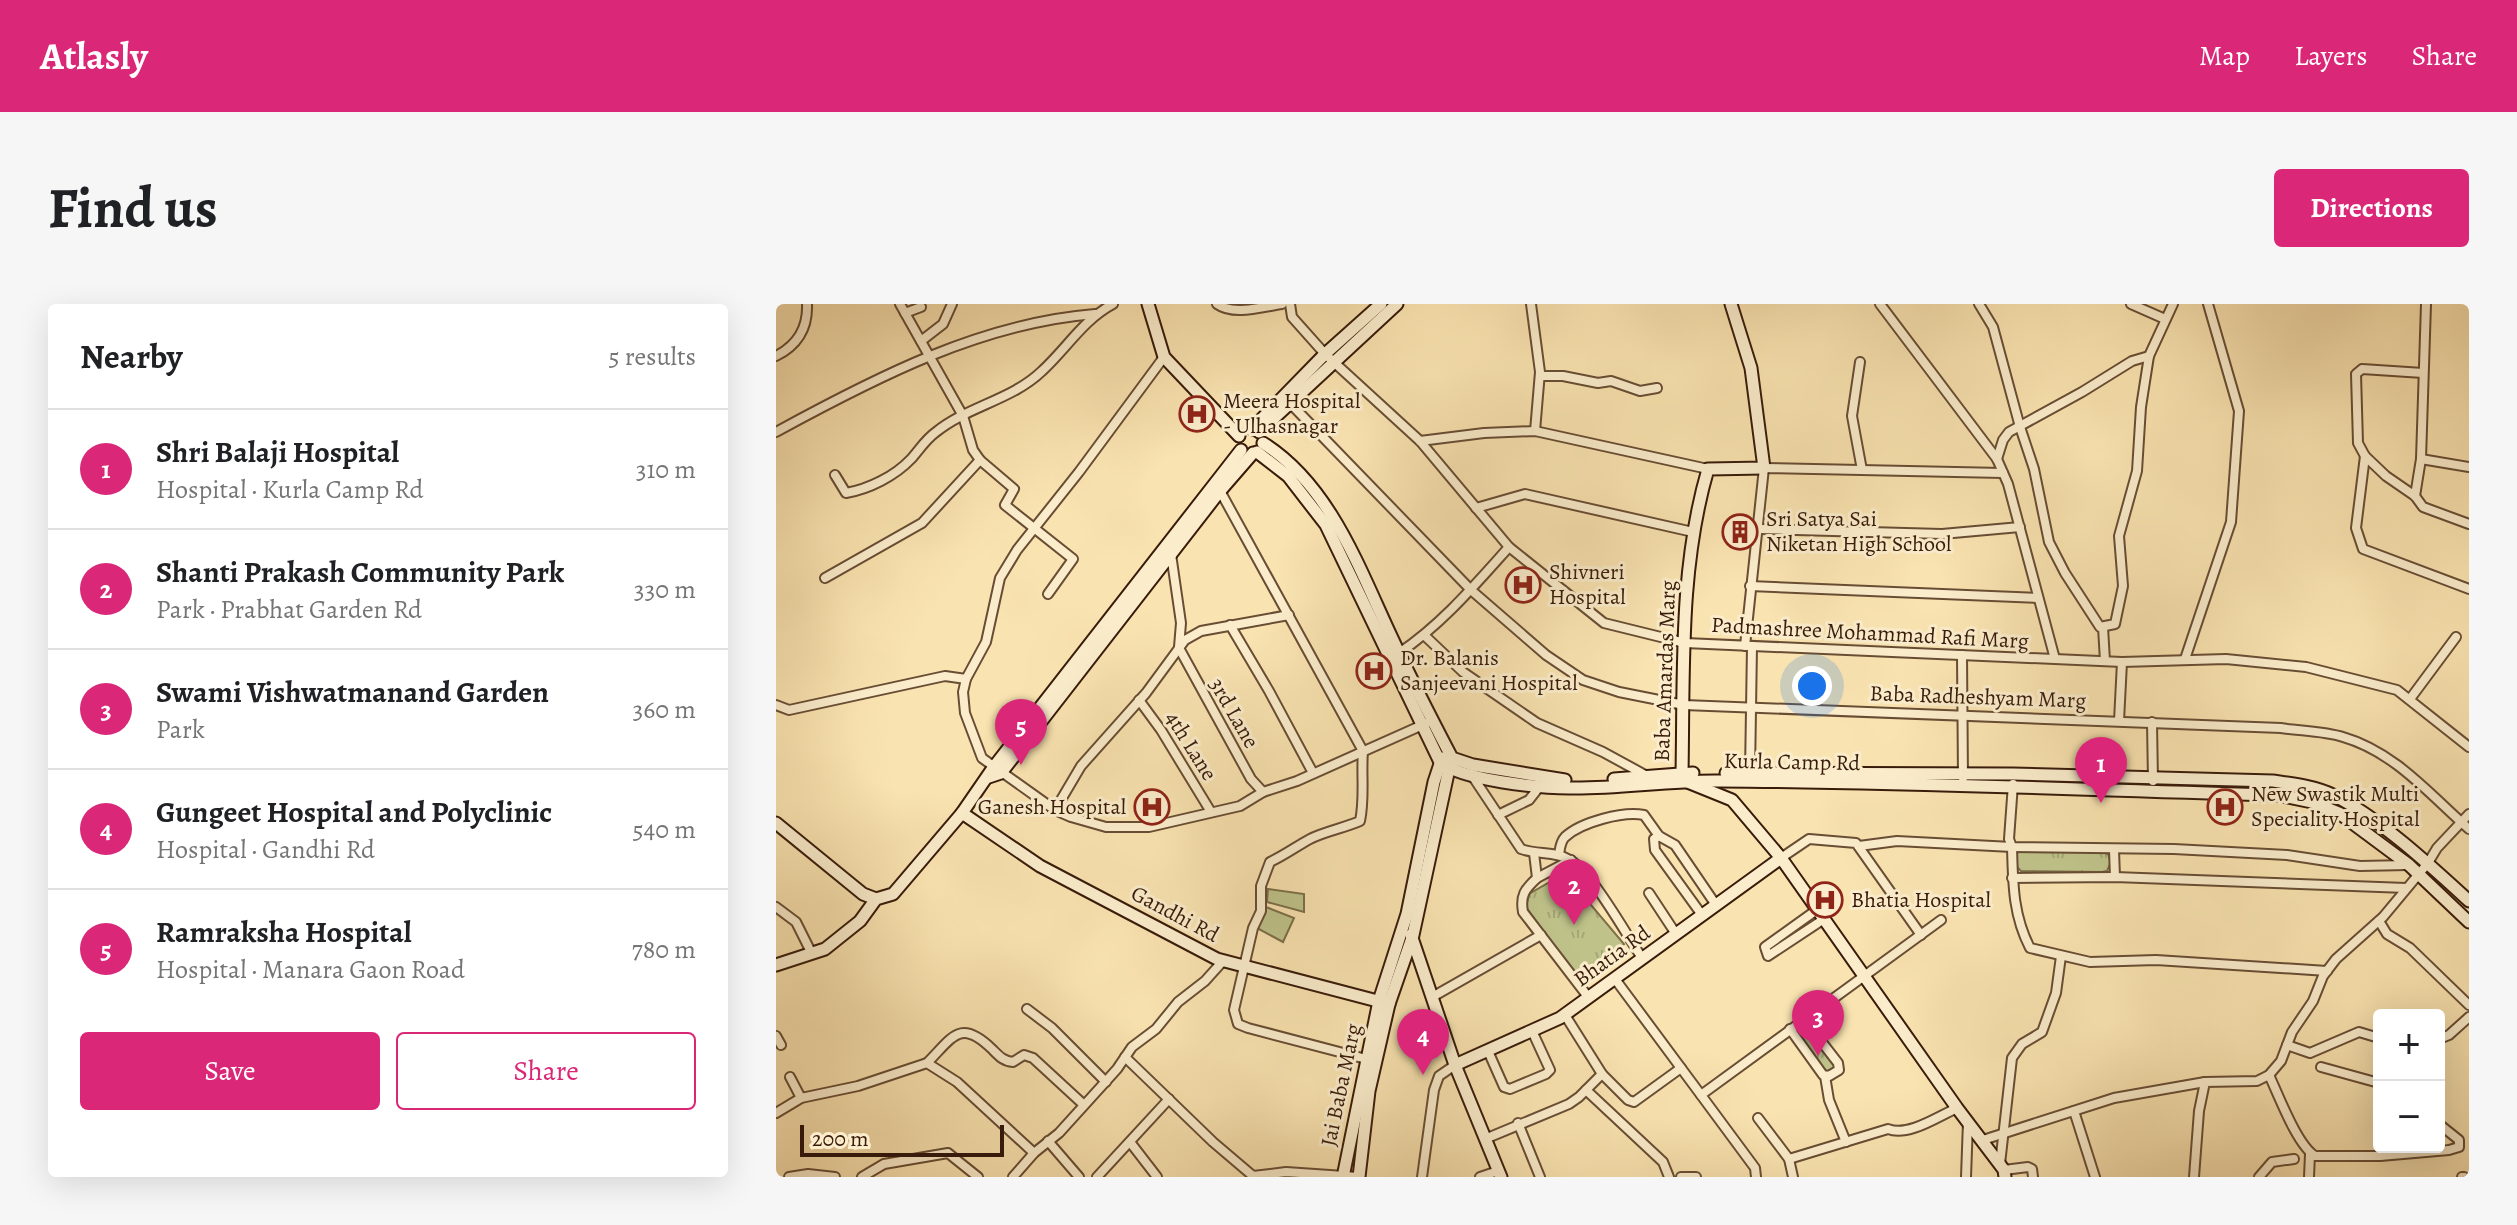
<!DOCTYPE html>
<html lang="en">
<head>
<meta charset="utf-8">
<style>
  :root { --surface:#fff; --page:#f6f6f6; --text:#202124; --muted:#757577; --line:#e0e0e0; --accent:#db2777 }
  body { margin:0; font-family:Alegreya,serif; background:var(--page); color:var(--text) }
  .controls { position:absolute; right:24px; bottom:24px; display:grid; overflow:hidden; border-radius:8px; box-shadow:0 8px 32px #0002 }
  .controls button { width:72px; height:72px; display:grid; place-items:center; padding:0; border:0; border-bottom:2px solid var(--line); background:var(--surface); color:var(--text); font:40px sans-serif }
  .scale { position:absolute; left:24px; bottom:20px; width:204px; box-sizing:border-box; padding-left:8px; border:4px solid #381b0a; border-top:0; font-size:22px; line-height:28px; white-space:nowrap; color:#381b0a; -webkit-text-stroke:6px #fbedcc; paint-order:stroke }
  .you { position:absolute; left:1036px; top:382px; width:28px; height:28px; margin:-20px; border:6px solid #fff; border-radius:50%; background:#1a73e8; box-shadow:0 0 0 12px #1a73e833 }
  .badge { display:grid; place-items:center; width:52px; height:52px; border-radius:50%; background:var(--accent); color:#fff; font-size:26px; font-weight:700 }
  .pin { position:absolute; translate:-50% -66px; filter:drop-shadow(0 2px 4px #0008) }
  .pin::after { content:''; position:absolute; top:42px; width:28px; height:24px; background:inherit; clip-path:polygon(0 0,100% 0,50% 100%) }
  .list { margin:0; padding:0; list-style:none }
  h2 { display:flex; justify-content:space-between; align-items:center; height:104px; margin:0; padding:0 32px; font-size:34px }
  h2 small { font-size:26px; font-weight:400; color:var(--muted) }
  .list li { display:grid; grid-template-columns:52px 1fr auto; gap:24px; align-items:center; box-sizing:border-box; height:120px; padding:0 32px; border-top:2px solid var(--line) }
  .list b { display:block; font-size:30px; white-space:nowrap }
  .list p { margin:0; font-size:26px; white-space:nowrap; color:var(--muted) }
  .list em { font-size:26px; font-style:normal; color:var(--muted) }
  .actions { display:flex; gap:16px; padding:24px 32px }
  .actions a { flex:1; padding:18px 0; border:2px solid var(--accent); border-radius:8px; text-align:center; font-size:28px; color:var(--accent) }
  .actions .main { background:var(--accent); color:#fff }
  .map { position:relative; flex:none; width:1693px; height:873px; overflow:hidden; border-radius:8px }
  header { display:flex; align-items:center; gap:48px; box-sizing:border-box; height:112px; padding:0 40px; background:var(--accent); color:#fff }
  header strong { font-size:38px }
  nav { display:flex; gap:44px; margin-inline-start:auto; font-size:28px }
  .intro { display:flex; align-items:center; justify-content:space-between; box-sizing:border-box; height:192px; padding:0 48px }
  h1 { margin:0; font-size:56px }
  .button { padding:20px 36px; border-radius:8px; background:var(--accent); color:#fff; font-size:28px; font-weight:700 }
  main { display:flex; gap:48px; padding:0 48px }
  aside { flex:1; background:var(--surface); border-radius:8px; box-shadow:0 8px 32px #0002 }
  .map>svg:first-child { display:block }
</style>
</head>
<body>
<header>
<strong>Atlasly</strong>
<nav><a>Map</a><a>Layers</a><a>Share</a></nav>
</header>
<div class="intro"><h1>Find us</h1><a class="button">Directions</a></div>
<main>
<aside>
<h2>Nearby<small>5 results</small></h2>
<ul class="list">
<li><span class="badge">1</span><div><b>Shri Balaji Hospital</b><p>Hospital · Kurla Camp Rd</p></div><em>310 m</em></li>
<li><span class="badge">2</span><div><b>Shanti Prakash Community Park</b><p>Park · Prabhat Garden Rd</p></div><em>330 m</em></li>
<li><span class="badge">3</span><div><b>Swami Vishwatmanand Garden</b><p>Park</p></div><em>360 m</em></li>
<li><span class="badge">4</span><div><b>Gungeet Hospital and Polyclinic</b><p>Hospital · Gandhi Rd</p></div><em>540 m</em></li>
<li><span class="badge">5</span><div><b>Ramraksha Hospital</b><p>Hospital · Manara Gaon Road</p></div><em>780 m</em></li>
</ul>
<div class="actions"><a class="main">Save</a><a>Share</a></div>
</aside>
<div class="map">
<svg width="1693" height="873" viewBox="0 0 1693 873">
  <defs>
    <pattern id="park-tufts" width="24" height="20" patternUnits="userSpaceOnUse" patternTransform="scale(2)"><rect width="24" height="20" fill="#bfc38a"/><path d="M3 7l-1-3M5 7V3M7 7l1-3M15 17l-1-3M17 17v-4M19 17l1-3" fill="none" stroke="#a5a776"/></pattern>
  </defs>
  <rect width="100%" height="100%" fill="#f9e3b0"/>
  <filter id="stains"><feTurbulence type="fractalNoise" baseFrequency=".0025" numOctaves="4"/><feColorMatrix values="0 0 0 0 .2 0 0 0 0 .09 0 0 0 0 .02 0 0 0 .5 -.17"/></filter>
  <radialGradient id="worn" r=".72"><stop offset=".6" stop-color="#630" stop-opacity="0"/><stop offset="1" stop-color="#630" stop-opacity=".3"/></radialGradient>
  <!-- green -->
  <g fill="#bfc38a" stroke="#7c6f4a" stroke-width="2">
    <polygon points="492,585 528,590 528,608 491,598"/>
    <polygon points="490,603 518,614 507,638 481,624"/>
  </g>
  <!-- park -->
  <g fill="url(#park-tufts)" stroke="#7c6f4a" stroke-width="2">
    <polygon points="1244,547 1326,548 1332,550 1335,558 1331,567 1326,568 1245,567 1239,561 1240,550"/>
    <polygon points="779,575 794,576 848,640 802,675 750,603 753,590"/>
    <polygon points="1029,722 1059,763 1055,769 1047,770 1020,728"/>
  </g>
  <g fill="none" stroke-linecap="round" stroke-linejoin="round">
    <defs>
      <g id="street">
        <polyline points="124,0 187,112 197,146 204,156 238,185 229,201 297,255 272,290"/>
        <path d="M441,0C458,12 485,3 506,0"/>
        <polyline points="514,0 516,13 549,50 644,137 733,243 828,319 909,339 1346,358 1450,355 1530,363 1621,386 1693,443"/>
        <polyline points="755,0 764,68 759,127"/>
        <polyline points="1104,0 1221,155 1232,180 1279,355"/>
        <polyline points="1203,0 1217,23 1244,123 1258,165 1273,238 1289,269 1324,323 1339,320 1347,282 1343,232 1361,167 1365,103 1373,52 1397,0"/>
        <polyline points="1355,0 1389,15"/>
        <polyline points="129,9 145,3"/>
        <polyline points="145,37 167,20 176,0"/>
        <path d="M0,52C22,41 32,24 31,0"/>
        <polyline points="388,53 303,168 241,246 224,274 210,338 190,375 187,388 189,409 206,454 279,506 295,513 330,523 373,523 464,502 487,488 521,477 651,419"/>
        <polyline points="1084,58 1076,112 1086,166"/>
        <polyline points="1647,69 1586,65 1580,70 1582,139 1589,152 1610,172 1639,192 1647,203 1693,220"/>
        <polyline points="764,72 787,72 822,79 835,77 864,87 881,84"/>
        <path d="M510,95L695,286L770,351L807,376L843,388L908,401L1505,424C1525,427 1548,427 1567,433C1619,448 1654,491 1693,525"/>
        <path d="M0,128C99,74 205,19 319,10"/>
        <polyline points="644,137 708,129 759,127 932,165"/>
        <polyline points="1589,152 1580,224 1587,245 1693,285"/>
        <polyline points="1221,155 1227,136 1233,128 1306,88 1356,57 1373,52"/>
        <polyline points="1645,155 1693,163"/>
        <path d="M59,171L70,189C93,185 119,172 135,155C143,146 150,135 160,128C192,102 236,96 266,67C291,44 307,16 337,0"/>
        <path d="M443,185L587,447C585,470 589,494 584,517C568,524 547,528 534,535C521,542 509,551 494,558L485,582V607L477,624L458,706L462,720L472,724L594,756"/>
        <polyline points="1639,192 1645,155 1650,0"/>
        <polyline points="700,204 749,190 917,228"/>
        <polyline points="984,225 1166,230 1244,223"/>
        <polyline points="395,250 405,319 403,343"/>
        <polyline points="49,274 146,219 204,156"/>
        <polyline points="974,282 1262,294"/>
        <polyline points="454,321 493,387 537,469"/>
        <polyline points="1327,323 1329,357"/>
        <polyline points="648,331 687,368 761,419 827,448 871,472"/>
        <polyline points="969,342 988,164 1227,169"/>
        <polyline points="403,344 475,475 487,488"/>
        <path d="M623,349C665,321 699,281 733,243"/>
        <polyline points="1186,351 1187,474"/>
        <polyline points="1409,355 1455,218 1463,107 1432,0"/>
        <polyline points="1634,395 1680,333"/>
        <polyline points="363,396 385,426 435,508"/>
        <polyline points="0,401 13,406 169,372 190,375"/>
        <polyline points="1343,417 1346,358"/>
        <polyline points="1376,418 1377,477"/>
        <polyline points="974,469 976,342"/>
        <path d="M695,470L745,545C761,551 780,547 794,556C817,570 850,630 866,654"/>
        <path d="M1237,480L1233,535L1236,543C1237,580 1237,611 1254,644L1314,658L1380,656L1551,667"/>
        <polyline points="279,506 305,462 370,389 409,336 425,327 513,311"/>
        <polyline points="722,511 753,496 764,482"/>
        <polyline points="883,532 878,535 879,546 926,611"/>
        <polyline points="1083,542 1121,537 1236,543 1398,545 1511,551 1584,562 1632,561"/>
        <polyline points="1338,546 1339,573"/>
        <path d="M758,549L761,574C749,585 744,591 747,608L813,694"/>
        <path d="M783,551C784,545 784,538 789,533C805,518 847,507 868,511L883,532L899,541L940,601"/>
        <polyline points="1005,554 1033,535 1080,539 1145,631"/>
        <polyline points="761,574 795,556"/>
        <polyline points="1236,574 1339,573 1630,584"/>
        <polyline points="873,589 900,630"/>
        <polyline points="0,603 20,618 35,648"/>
        <polyline points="1042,605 989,643 992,652 1048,615"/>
        <polyline points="1603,617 1611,630 1634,644 1693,701"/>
        <polyline points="839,675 925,791"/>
        <polyline points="658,692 765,631"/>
        <polyline points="251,705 276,724 330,778"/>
        <polyline points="789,711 826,770"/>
        <polyline points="1014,725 1047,771 1053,772 1063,766 1062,759 1028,715"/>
        <polyline points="0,732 5,741"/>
        <polyline points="1663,735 1673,731 1693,713"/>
        <polyline points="1511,741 1534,749 1583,728 1603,734"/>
        <polyline points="712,747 728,783 734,785 770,770 774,766 757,729"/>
        <polyline points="349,753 437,838 477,872 510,868 583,873"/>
        <path d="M151,759C177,733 184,714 216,745C223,752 227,757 237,758L248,751L257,754L308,801"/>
        <polyline points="1545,763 1603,779"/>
        <path d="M1493,771C1503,792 1521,841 1539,852H1604L1673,846L1683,843V836L1663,820"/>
        <polyline points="1049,772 1053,796 1070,838"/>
        <polyline points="14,773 25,794"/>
        <polyline points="810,786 887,858 893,873"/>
        <polyline points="1298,807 1319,873"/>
        <polyline points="0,809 25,794 82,782 151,759 181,778 258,849"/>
        <polyline points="982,814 1013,855 1017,873"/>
        <polyline points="742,819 764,873"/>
        <polyline points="709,835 793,800 803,793 826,770 852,796 858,798 905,764"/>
        <polyline points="1207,836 1338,794 1429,778"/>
        <polyline points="272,837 303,873"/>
        <polyline points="354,838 381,873"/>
        <path d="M1013,855L1112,825C1132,833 1161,813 1181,804"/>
        <polyline points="1224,860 1236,754 1246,740 1266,728 1280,689 1285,652"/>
        <polyline points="1228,866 1252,863 1256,865 1257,873"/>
        <polyline points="13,873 32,870 59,873"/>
        <polyline points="86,873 108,860 172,849 202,873"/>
        <polyline points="237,873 258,849 283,829 341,765 356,743 380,725 402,698 429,677 447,657"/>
        <polyline points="321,873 393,795"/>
        <polyline points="646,873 658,786 663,772 679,761"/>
        <polyline points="704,873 722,867"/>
        <polyline points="905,873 920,873"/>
        <polyline points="980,873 979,864 925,791 1165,616"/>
        <polyline points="1190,873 1192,818"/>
        <polyline points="1418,873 1423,807 1429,778 1481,777 1493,771 1505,757 1516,728 1537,697 1547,672 1560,655 1607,613 1652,559 1661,544 1693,510"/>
        <polyline points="1483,873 1496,858 1518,855"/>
        <polyline points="1533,873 1534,850"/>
        <polyline points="1686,873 1688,873"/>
      </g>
      <g id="secondary">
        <polyline points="372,0 388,53 463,132"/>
        <path d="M955,0L975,64L988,164L932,165C903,264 908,367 906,469L909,477L956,496L1005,554L1181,804L1228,866L1229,873"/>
        <polyline points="476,125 549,50 605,0"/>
        <polyline points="483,128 621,0"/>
        <path d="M487,139C554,181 583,264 615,332C634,373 655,414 676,454L697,461L789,476"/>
        <path d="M481,148L512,172L550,221L664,458C686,476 763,484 793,484C843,485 894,476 944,477C1130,478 1316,486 1502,491L1536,498L1563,509L1633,561L1693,618"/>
        <path d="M950,469L1237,470L1497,477C1517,480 1538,482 1557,491C1601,512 1656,563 1693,597"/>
        <polyline points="213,473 225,469 444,187 477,149"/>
        <polyline points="838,475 917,469"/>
        <polyline points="186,509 264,562 441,655 613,700"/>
        <polyline points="0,519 87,590 100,595"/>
        <polyline points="635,631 679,761 725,873"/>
        <polyline points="0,661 49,645 84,617 100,595 117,590 186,509 217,464 465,146"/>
        <polyline points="679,761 784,714 1005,554"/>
        <polyline points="567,873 603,697 631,610 658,478 666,454"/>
        <polyline points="583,873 593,787 613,700 637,631 674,460"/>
      </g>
    </defs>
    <!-- street casing -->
    <use href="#street" stroke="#684d34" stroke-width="12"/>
    <!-- secondary casing -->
    <use href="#secondary" stroke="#381b0a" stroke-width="15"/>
    <!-- street -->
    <use href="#street" stroke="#fbedcc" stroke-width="8"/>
    <!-- secondary -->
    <use href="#secondary" stroke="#fbedcc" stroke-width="11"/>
  </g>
  <!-- icons -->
  <defs>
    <symbol id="hospital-ring" viewBox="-11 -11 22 22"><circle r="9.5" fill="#fbedcc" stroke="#8f2418" stroke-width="1.5"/><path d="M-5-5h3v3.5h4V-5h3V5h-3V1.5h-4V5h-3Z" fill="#8f2418"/></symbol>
    <symbol id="building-ring" viewBox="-11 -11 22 22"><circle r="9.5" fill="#fbedcc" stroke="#8f2418" stroke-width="1.5"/><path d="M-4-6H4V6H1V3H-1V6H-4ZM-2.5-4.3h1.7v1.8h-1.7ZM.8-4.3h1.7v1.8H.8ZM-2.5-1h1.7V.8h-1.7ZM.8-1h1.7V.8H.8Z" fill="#8f2418"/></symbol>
  </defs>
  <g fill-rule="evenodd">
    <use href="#hospital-ring" x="401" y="90" width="40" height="40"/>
    <use href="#building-ring" x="944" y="208" width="40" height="40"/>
    <use href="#hospital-ring" x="727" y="261" width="40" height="40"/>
    <use href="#hospital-ring" x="578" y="347" width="40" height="40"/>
    <use href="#hospital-ring" x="356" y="483" width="40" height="40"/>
    <use href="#hospital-ring" x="1429" y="483" width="40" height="40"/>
    <use href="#hospital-ring" x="1029" y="576" width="40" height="40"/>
  </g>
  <g text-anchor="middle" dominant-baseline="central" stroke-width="6" stroke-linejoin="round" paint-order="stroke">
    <!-- poi labels -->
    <g font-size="22" fill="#381b0a" stroke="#fbedcc" text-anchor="start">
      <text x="447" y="97">Meera Hospital<tspan x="447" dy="25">- Ulhasnagar</tspan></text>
      <text x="990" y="215">Sri Satya Sai<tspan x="990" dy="25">Niketan High School</tspan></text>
      <text x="773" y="268">Shivneri<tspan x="773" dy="25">Hospital</tspan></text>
      <text x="624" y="354">Dr. Balanis<tspan x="624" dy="25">Sanjeevani Hospital</tspan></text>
      <text x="1475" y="490">New Swastik Multi<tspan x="1475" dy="25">Speciality Hospital</tspan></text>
      <text x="350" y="503" text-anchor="end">Ganesh Hospital</text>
      <text x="1075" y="596">Bhatia Hospital</text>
    </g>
    <!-- street labels -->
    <g font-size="22" fill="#381b0a" stroke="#fbedcc">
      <text transform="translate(1094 329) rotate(3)">Padmashree Mohammad Rafi Marg</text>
      <text transform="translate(889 367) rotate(-88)">Baba Amardas Marg</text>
      <text transform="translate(1202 393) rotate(2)">Baba Radheshyam Marg</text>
      <text transform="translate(458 409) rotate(60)">3rd Lane</text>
      <text transform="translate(415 442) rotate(58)">4th Lane</text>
      <text transform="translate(1016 458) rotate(1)">Kurla Camp Rd</text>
      <text transform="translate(399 610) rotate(28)">Gandhi Rd</text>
      <text transform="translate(836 652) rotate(-36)">Bhatia Rd</text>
      <text transform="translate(565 781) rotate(-78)">Jai Baba Marg</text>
    </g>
  </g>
  <rect width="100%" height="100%" filter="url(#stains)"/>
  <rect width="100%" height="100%" fill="url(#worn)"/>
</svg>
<div class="controls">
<button>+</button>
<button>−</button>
</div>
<div class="scale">200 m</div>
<div class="you"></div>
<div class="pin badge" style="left:1325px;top:499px">1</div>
<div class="pin badge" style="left:798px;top:621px">2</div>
<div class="pin badge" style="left:1042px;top:752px">3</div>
<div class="pin badge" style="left:647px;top:771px">4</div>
<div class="pin badge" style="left:245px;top:461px">5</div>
</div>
</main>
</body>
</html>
